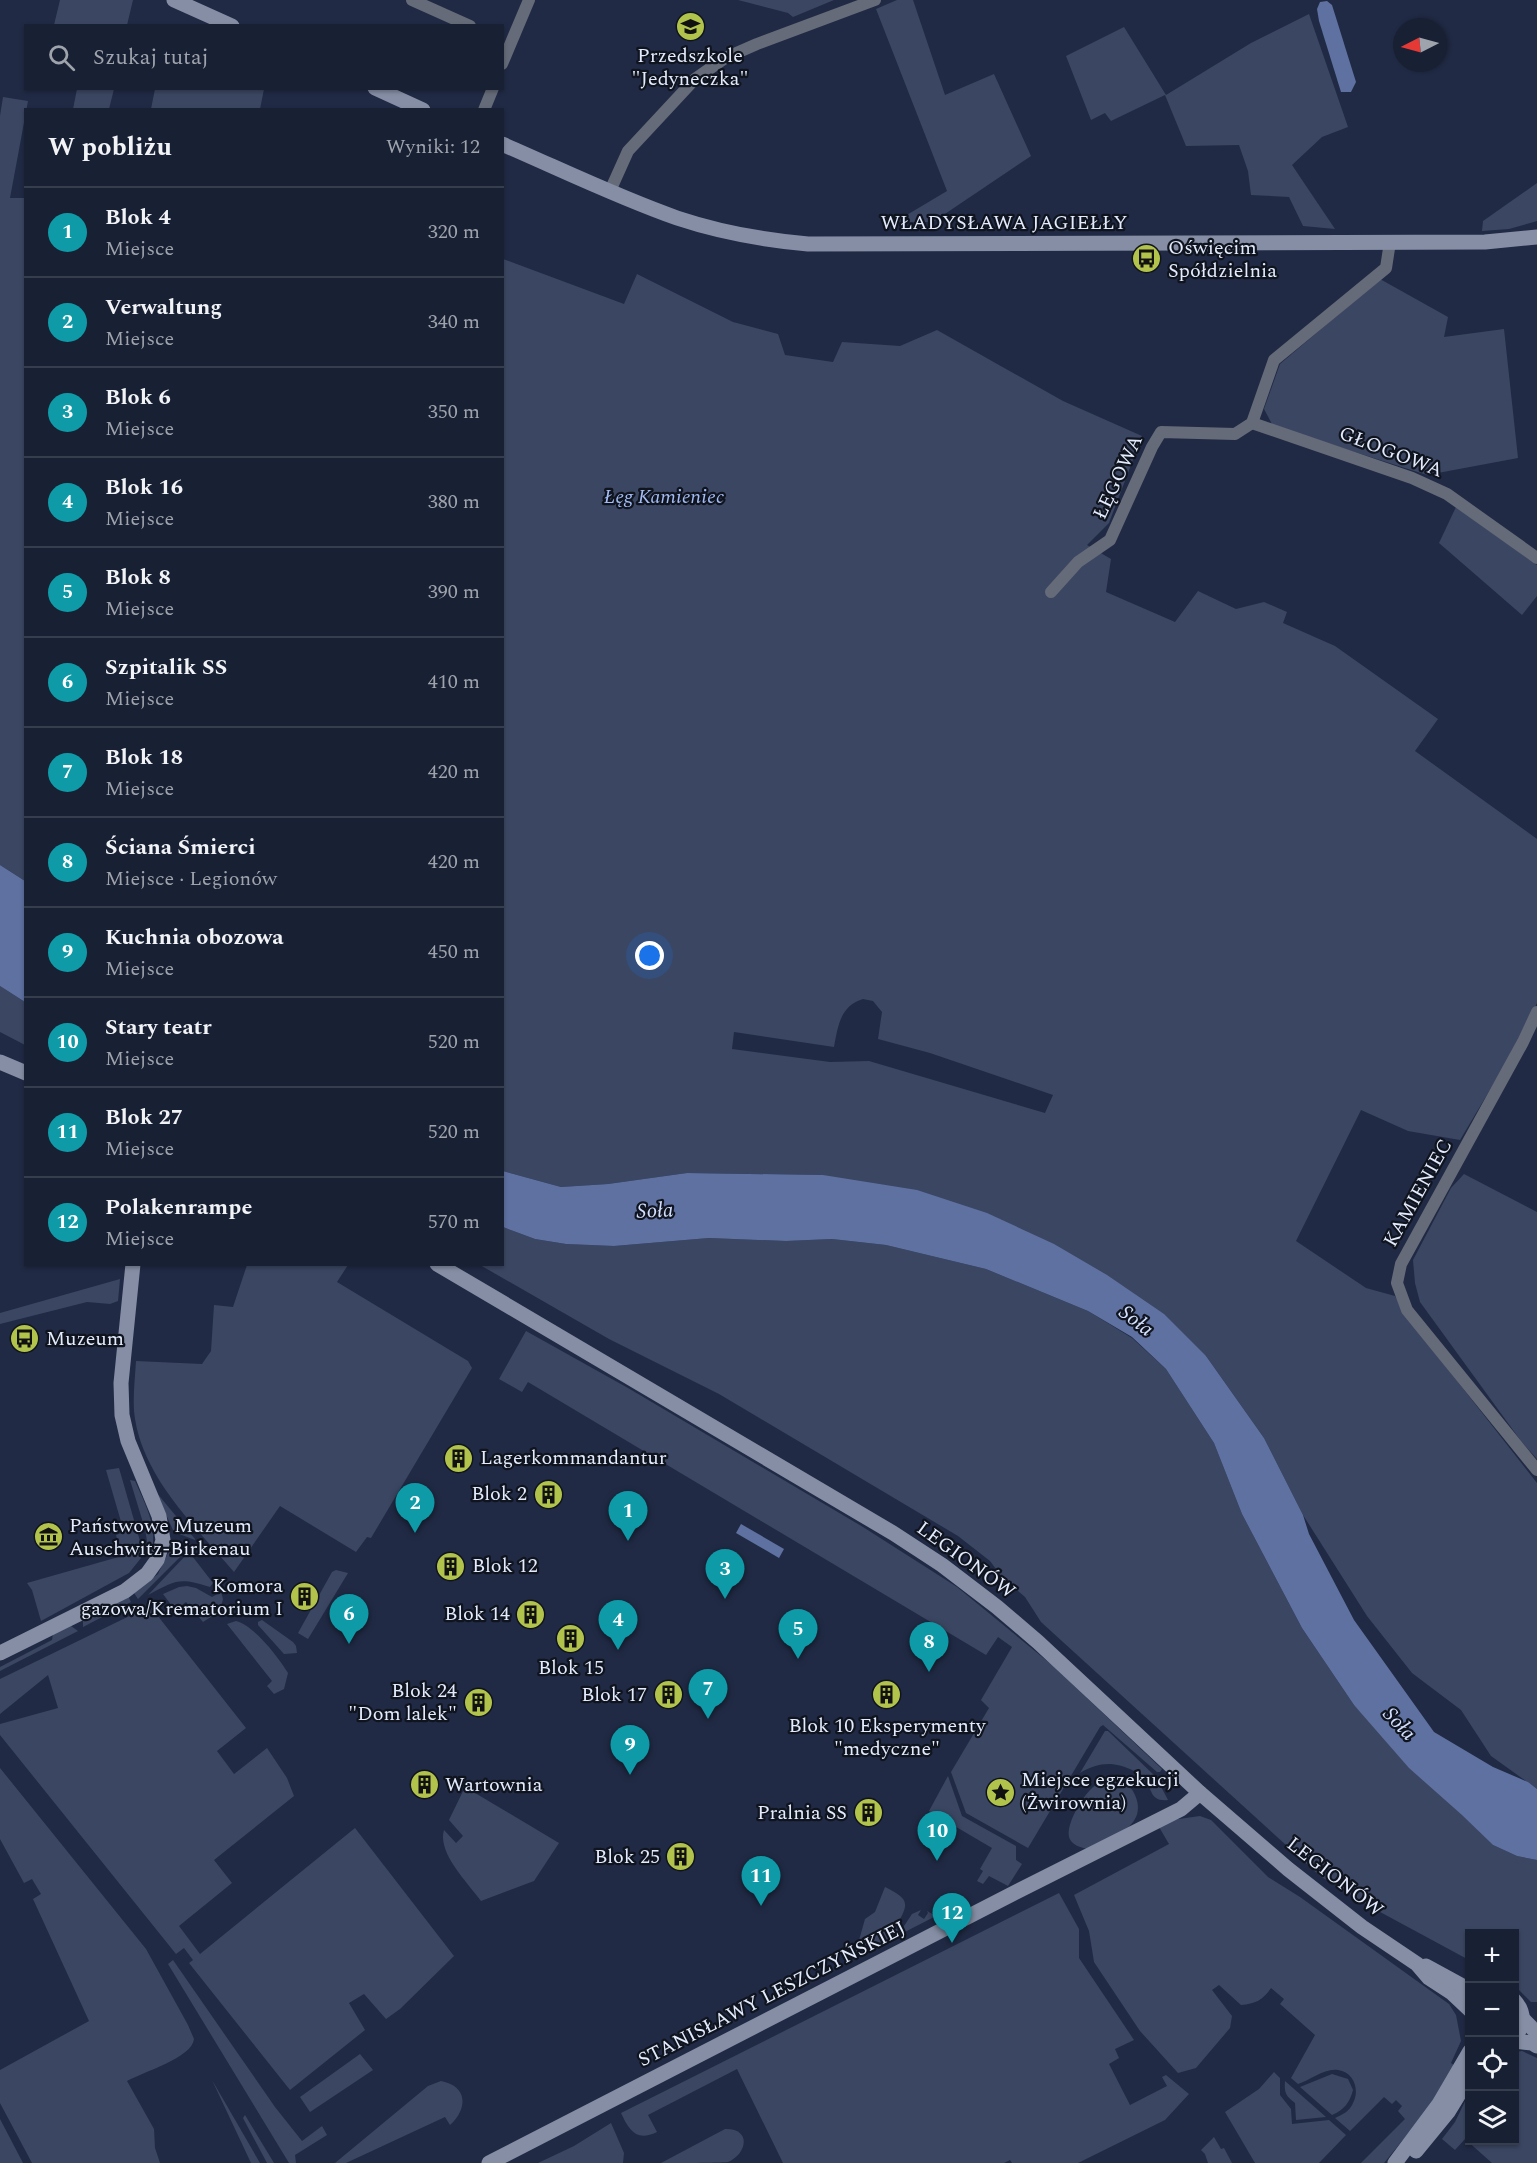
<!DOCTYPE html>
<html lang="pl">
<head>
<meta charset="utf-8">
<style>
  :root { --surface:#182033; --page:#252d3f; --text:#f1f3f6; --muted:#9fa3ac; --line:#363e4e; --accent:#b2c34c }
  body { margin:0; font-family:Spectral,serif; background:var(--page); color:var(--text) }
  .controls { position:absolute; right:18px; bottom:18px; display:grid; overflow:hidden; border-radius:0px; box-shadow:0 2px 4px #0004 }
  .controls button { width:54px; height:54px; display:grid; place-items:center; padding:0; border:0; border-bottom:2px solid var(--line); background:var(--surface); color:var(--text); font:30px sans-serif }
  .compass { position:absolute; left:1393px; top:18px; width:54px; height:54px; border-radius:50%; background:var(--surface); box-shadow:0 2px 4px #0004; rotate:264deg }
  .you { position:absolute; left:650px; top:956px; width:21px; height:21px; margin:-15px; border:4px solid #fff; border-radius:50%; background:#1a73e8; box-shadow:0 0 0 9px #1a73e833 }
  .badge { display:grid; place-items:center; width:39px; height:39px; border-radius:50%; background:var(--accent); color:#fff; font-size:20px; font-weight:700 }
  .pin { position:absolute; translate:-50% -50px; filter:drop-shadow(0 2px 3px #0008) }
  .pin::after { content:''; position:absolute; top:32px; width:21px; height:18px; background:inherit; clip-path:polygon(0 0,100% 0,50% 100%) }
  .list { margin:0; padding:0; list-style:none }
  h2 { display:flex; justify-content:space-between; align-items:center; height:78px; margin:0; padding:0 24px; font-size:26px }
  h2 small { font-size:20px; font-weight:400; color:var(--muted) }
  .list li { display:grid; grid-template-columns:39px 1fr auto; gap:18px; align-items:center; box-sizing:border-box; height:90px; padding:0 24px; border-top:2px solid var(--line) }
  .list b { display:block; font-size:22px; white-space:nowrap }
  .list p { margin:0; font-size:20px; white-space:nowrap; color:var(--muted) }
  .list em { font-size:20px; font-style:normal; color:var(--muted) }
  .icon { flex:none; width:33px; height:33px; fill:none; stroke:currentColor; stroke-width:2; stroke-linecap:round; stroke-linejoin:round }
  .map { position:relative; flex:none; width:1537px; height:2163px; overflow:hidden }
  .search { position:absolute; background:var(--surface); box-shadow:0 2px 4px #0004; left:24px; top:24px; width:480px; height:66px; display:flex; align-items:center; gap:15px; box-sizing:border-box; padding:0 21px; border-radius:0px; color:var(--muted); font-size:22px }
  .panel { position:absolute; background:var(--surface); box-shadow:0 2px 4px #0004; left:24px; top:108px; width:480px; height:1158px; border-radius:0px }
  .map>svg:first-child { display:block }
</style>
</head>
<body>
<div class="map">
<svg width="1537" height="2163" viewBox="0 0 1537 2163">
  <rect width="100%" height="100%" fill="#202a44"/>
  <!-- green -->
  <g fill="#3b4662" fill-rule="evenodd">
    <polygon points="60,0 133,0 127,25 54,25"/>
    <polygon points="738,0 834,0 793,17 788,13"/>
    <polygon points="897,0 913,0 945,95 994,74 1031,156 933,222 895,222 947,191 876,9"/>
    <polygon points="1309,14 1348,127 1322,137 1292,165 1335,229 1303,226 1289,197 1251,195 1248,171 1239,145 1186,146 1165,95 1111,121 1105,113 1091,120 1066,56 1124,27 1166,95 1251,43"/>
    <polygon points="77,89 114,89 109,109 73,109"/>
    <polygon points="155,89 155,88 264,89 260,109 151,109"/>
    <polygon points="3,97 28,101 10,198 26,198 25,881 0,865 0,116"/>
    <polygon points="1537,183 1537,221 1509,229 1482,231 1483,221"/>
    <path d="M503,259L624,304L637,274L733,322L778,334L785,355L833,362L842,342L900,346L937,330L1063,401L1142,436L1109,523L1087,545L1111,559L1106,592L1175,622L1198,591L1236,609L1264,602L1287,612L1283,623L1335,646L1438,719L1415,751L1537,839V1003L1519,1041L1460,1140L1408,1131L1361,1110L1296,1241L1366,1288L1395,1296L1411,1322L1537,1483V1789L1491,1756L1461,1710L1412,1673L1367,1616L1303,1515L1264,1438L1206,1356L823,1175L687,1173L608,1184L561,1187L503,1171ZM863,999L873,1001L882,1012L878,1039L930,1053L1053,1095L1045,1113L869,1061L830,1062L732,1049L734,1032L834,1047C838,1026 840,1006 863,999Z"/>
    <polygon points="1380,279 1448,317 1444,337 1504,329 1518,458 1427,475 1273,426 1264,409 1280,364"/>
    <polygon points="1456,507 1537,565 1537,596 1522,615 1439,543"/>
    <polygon points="0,986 25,1002 25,1045 0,1032"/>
    <polygon points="1464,1174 1537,1212 1537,1459 1521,1441 1420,1302 1415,1283 1413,1260 1451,1188"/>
    <polygon points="503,1227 535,1239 566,1244 614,1246 709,1238 786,1241 832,1239 886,1245 986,1269 1088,1311 1132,1338 1166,1369 1214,1443 1242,1514 1302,1628 1354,1705 1493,1845 1517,1856 1537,1860 1537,2002 1531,2002 1515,1986 1514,1934 1470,1934 1469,1960 1369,1906 1320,1876 1041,1622 1025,1597 1002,1577 990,1561 958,1536 719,1394 609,1339 480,1265 502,1264"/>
    <path d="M348,1265L337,1282L468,1361L472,1368L371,1538L367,1537L356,1552L280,1506L234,1572C195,1526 140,1475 134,1411C133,1395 135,1377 136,1361L202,1364L211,1351L214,1305L233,1307L247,1265Z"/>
    <polygon points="120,1279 118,1301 110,1304 87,1302 0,1324 0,1313"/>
    <polygon points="526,1331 628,1388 863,1527 957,1587 1052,1665 1162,1769 1160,1772 1157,1772 1103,1725 1100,1727 1028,1848 966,1813 951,1772 989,1708 981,1700 1012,1647 998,1637 986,1655 528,1382 522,1392 499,1379"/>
    <polygon points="119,1468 140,1541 141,1558 129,1573 41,1621 32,1590 27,1583 122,1556 116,1535 124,1532 106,1470"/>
    <path d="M130,1480L135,1481C147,1508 159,1529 150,1559L145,1529Z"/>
    <polygon points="156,1492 195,1539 195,1540 174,1532 172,1528"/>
    <polygon points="172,1548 184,1548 187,1550 138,1599 134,1593 158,1574 169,1551"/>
    <path d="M189,1552L213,1583L210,1587C179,1577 176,1580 148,1595Z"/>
    <polygon points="336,1570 348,1573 308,1639 298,1633 332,1572"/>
    <polygon points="187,1586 196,1588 212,1597 221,1592 223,1599 220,1611 203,1622 186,1602 175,1610 163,1594 179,1587"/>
    <polygon points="128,1596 131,1602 83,1627 83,1620 85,1618"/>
    <polygon points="150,1606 246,1728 217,1751 234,1774 267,1748 287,1778 294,1796 214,1860 232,1883 179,1926 200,1954 355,1828 454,1956 400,2009 386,2019 364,1994 349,2003 365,2030 290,2090 189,1963 193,1960 184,1948 176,1954 0,1735 0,1724 58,1708 48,1675 0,1714 0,1679"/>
    <polygon points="262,1620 293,1642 296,1646 297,1653 284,1654 258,1625 258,1622"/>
    <path d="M236,1621C255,1626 278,1657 288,1673L284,1689L274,1694L267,1686L272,1681L227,1624Z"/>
    <polygon points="71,1626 78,1631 0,1671 0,1667 52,1640 53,1634"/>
    <path d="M1105,1731H1108L1156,1777L1168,1800C1148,1802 1153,1787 1143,1776C1140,1774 1137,1773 1134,1771C1114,1761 1099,1762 1080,1773Z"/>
    <path d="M0,1768L146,1949L188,2025L194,2039C192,2058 143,2072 127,2081L154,2129L155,2148L160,2163H32L0,2103V2070L89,2021L33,1899L41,1894L32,1879L24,1883L0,1839Z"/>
    <polygon points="948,1776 962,1816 1016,1846 1016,1860 1022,1864 1008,1886 989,1876 983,1884 977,1881 983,1871 980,1869 992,1848 929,1811"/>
    <path d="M1108,1780C1121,1781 1130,1783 1135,1795C1149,1827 1110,1838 1088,1849C1082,1848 1075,1846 1071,1841C1062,1829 1082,1798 1091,1789C1096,1784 1101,1782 1108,1780Z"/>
    <path d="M465,1787L559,1843L534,1881L481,1901C468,1883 437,1853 444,1830L456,1843L463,1836L449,1820Z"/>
    <path d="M1200,1816L1211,1820L1268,1877L1300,1897L1449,2004L1456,2015L1461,2041L1451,2063L1455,2066L1433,2103L1384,2163H1361L1405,2119L1398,2111L1402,2106L1396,2100L1392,2104L1384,2097L1350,2131L1335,2118C1342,2115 1350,2111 1353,2103C1360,2090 1354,2072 1338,2070C1324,2068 1311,2080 1298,2084L1291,2078L1315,2035L1280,2004L1284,1999L1271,1988C1263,2000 1255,2004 1241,2005L1219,1985L1212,1990L1232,2016L1230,2028L1196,2068L1178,2073L1140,2031L1094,1962L1089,1931L1074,1895L1169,1844L1159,1827L1172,1820Z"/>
    <path d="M885,1887C911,1900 909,1904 895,1928L900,1932L912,1914L921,1910L918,1915L924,1919L928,1913L927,1911L936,1916L854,1958L865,1919L875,1912Z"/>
    <path d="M1059,1893L1079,1929V1958L1134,2040L1115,2049L1119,2058L1109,2064L1130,2105L1167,2086L1162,2077L1166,2075L1189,2094L1165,2120L1078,2163H1012L1010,2160L1004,2163H783L737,2069L648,2115L657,2132C636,2142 629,2130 621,2113Z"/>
    <polygon points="173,1960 275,2107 302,2141 322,2126 327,2135 295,2155 296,2163 289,2163 168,1964"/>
    <polygon points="1522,2051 1537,2058 1537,2163 1492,2163 1465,2139 1455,2150 1442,2139 1455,2122 1469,2093 1470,2140 1514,2140 1515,2052"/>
    <polygon points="360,2054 373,2070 310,2112 300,2097"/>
    <polygon points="1274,2072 1280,2078 1280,2095 1291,2109 1292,2124 1329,2120 1346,2135 1319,2163 1255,2163 1225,2112 1259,2089"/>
    <path d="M1332,2074L1348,2079L1353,2090C1350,2102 1344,2110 1332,2115L1300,2087Z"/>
    <polygon points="212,2080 260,2163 251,2163"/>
    <path d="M441,2081C468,2086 468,2109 450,2125L445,2117L346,2163H335L428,2086Z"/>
    <path d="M1285,2081L1326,2117L1296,2120L1295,2103C1286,2096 1284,2093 1285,2081Z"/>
    <polygon points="245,2115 274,2163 267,2163 243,2118"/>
    <polygon points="0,2119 23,2163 0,2163"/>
    <polygon points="611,2123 624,2153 623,2163 538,2163 574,2146"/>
    <path d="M725,2129C751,2128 748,2153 728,2162C717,2163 676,2163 661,2163Z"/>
    <polygon points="1214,2137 1221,2149 1224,2148 1232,2163 1208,2163 1205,2154 1201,2150"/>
  </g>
  <!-- water -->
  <g fill="#5e71a1">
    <polygon points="1327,1 1332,5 1356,82 1351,92 1341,92 1319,21 1317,9 1320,2"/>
    <polygon points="0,865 25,881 25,1002 0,986"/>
    <polygon points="503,1171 561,1187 608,1184 687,1173 823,1175 917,1190 987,1213 1054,1244 1107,1275 1164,1314 1206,1356 1264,1438 1303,1515 1309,1534 1354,1620 1434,1732 1493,1767 1528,1782 1537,1789 1537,1860 1517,1856 1493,1845 1462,1815 1409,1768 1354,1705 1302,1628 1242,1514 1214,1443 1166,1369 1132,1337 1088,1311 986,1269 886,1245 832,1239 786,1241 709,1238 614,1246 566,1244 535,1239 503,1227"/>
    <polygon points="741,1524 784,1549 779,1558 736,1533"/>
  </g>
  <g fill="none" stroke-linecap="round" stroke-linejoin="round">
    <!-- street -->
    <g stroke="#656b78" stroke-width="12">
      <polyline points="412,0 470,26"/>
      <polyline points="502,64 529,0"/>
      <polyline points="484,110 493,88"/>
      <polyline points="610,191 628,151 695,79 725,58 757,44 875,0"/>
      <polyline points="1252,423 1412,478 1447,494 1537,558"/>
      <polyline points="1051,592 1078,562 1110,540 1152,447 1161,432 1235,434 1252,423 1274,360 1386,268 1390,242"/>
      <polyline points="1537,1012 1523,1042 1401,1264 1397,1283 1407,1310 1537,1470"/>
    </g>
    <!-- secondary -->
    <g stroke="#858ea4" stroke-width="15">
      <polyline points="174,0 232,26"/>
      <polyline points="375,88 423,110"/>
      <path d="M502,144C560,169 617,197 677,218C719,232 763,240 808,244L1485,242L1537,237"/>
      <polyline points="0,1062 26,1073"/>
      <polyline points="437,1264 893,1533 942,1565 997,1607 1038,1642 1200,1793 1288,1869 1362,1927 1417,1964 1429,1978 1452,1993 1470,2010"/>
      <polyline points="0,1653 125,1591 147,1574 157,1560 161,1547 163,1540 159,1516 128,1441 122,1415 121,1383 133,1264"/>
      <polyline points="1426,1966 1470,1990"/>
      <path d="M1514,2000C1525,2012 1525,2026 1514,2037"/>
      <polyline points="1523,2019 1537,2033"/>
      <polyline points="1514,2041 1532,2043 1537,2046"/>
      <polyline points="1416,2151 1448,2112 1470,2076"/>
      <polyline points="489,2163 1020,1890 1181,1809 1200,1793"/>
      <polyline points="1395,2163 1439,2104 1470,2051"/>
    </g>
  </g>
  <!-- icons -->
  <defs>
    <symbol id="school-disc" viewBox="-11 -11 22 22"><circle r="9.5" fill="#b2c34c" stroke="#0f141f"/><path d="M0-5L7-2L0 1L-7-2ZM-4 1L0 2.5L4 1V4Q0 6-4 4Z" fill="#111"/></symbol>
    <symbol id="bus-disc" viewBox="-11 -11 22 22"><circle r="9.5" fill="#b2c34c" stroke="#0f141f"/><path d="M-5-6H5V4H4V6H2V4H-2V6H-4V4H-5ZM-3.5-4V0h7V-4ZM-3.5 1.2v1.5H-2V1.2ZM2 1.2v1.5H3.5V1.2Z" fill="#111"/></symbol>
    <symbol id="building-disc" viewBox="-11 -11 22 22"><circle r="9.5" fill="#b2c34c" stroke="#0f141f"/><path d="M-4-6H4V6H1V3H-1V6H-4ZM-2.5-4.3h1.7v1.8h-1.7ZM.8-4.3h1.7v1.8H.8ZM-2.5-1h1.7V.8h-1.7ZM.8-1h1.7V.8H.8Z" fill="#111"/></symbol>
    <symbol id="museum-disc" viewBox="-11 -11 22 22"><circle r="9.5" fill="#b2c34c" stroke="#0f141f"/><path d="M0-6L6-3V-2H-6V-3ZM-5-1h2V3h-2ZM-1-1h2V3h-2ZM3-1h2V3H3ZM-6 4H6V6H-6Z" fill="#111"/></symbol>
    <symbol id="sight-disc" viewBox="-11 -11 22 22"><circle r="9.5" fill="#b2c34c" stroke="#0f141f"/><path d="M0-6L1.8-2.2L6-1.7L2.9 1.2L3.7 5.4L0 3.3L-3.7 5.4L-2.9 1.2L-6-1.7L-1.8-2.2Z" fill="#111"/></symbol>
  </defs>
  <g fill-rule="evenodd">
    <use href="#school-disc" x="674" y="10" width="33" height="33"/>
    <use href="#bus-disc" x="1130" y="242" width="33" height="33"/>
    <use href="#bus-disc" x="8" y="1322" width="33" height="33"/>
    <use href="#building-disc" x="442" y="1442" width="33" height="33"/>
    <use href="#building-disc" x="532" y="1478" width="33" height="33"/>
    <use href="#museum-disc" x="32" y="1520" width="33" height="33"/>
    <use href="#building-disc" x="434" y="1550" width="33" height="33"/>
    <use href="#building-disc" x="288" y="1580" width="33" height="33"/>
    <use href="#building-disc" x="514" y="1598" width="33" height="33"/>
    <use href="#building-disc" x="554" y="1622" width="33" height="33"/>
    <use href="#building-disc" x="652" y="1678" width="33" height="33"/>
    <use href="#building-disc" x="870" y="1678" width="33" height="33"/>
    <use href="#building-disc" x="462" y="1686" width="33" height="33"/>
    <use href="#building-disc" x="408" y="1768" width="33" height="33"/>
    <use href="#sight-disc" x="984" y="1776" width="33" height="33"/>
    <use href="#building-disc" x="852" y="1796" width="33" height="33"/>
    <use href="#building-disc" x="664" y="1840" width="33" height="33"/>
  </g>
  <g text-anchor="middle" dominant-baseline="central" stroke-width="4.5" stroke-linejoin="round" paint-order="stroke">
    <!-- poi labels -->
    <g font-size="20" fill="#e3ebfc" stroke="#0f141f" text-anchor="start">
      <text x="690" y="56" text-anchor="middle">Przedszkole<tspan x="690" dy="23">"Jedyneczka"</tspan></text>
      <text x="1168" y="248">Oświęcim<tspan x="1168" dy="23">Spółdzielnia</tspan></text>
      <text x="46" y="1339">Muzeum</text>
      <text x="480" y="1458">Lagerkommandantur</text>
      <text x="527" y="1494" text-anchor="end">Blok 2</text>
      <text x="69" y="1526">Państwowe Muzeum<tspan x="69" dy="23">Auschwitz-Birkenau</tspan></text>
      <text x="472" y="1566">Blok 12</text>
      <text x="283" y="1586" text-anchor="end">Komora<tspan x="283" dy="23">gazowa/Krematorium I</tspan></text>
      <text x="510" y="1614" text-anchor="end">Blok 14</text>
      <text x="571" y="1668" text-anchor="middle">Blok 15</text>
      <text x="457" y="1691" text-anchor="end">Blok 24<tspan x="457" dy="23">"Dom lalek"</tspan></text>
      <text x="647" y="1695" text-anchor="end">Blok 17</text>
      <text x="887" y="1726" text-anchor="middle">Blok 10 Eksperymenty<tspan x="887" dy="23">"medyczne"</tspan></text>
      <text x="1021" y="1780">Miejsce egzekucji<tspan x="1021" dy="23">(Żwirownia)</tspan></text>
      <text x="445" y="1785">Wartownia</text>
      <text x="847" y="1813" text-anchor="end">Pralnia SS</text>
      <text x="660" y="1857" text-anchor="end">Blok 25</text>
    </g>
    <!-- street labels -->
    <g font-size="20" fill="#e3ebfc" stroke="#0f141f">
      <text x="1004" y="223">WŁADYSŁAWA JAGIEŁŁY</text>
      <text transform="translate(1391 452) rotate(21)">GŁOGOWA</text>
      <text transform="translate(1118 477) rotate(-65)">ŁĘGOWA</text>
      <text transform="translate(1418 1193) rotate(-61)">KAMIENIEC</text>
      <text transform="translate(966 1560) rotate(36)">LEGIONÓW</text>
      <text transform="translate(1335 1877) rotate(38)">LEGIONÓW</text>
      <text transform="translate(772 1994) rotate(-27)">STANISŁAWY LESZCZYŃSKIEJ</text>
    </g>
    <!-- park labels -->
    <g font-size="20" font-style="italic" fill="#a4bdf7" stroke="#0f141f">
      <text x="664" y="497">Łęg Kamieniec</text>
    </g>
    <!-- water labels -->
    <g font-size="21" font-style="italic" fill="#d3e0fe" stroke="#0f141f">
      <text transform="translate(655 1211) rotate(-2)">Soła</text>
      <text transform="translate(1136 1321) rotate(38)">Soła</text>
      <text transform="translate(1399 1724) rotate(47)">Soła</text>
    </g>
  </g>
</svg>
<div class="controls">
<button>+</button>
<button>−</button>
<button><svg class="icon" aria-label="locate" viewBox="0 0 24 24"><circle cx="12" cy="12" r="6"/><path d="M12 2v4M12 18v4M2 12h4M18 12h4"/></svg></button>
<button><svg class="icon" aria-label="layers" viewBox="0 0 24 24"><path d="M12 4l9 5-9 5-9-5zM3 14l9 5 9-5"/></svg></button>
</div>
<svg class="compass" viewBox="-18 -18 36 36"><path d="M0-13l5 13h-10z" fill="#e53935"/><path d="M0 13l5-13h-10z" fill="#9fa3ac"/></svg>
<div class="you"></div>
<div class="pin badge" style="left:628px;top:1541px;background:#0f9aa8">1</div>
<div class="pin badge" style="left:415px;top:1533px;background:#0f9aa8">2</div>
<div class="pin badge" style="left:725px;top:1599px;background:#0f9aa8">3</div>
<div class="pin badge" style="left:618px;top:1650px;background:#0f9aa8">4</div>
<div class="pin badge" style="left:798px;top:1659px;background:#0f9aa8">5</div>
<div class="pin badge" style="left:349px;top:1644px;background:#0f9aa8">6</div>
<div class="pin badge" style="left:708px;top:1719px;background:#0f9aa8">7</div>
<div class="pin badge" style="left:929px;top:1672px;background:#0f9aa8">8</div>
<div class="pin badge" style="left:630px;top:1775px;background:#0f9aa8">9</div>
<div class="pin badge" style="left:937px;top:1861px;background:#0f9aa8">10</div>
<div class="pin badge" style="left:761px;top:1906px;background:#0f9aa8">11</div>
<div class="pin badge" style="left:952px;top:1943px;background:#0f9aa8">12</div>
<div class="search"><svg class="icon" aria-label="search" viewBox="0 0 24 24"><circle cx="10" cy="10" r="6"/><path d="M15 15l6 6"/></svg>Szukaj tutaj</div>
<section class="panel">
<h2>W pobliżu<small>Wyniki: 12</small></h2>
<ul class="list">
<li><span class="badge" style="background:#0f9aa8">1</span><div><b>Blok 4</b><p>Miejsce</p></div><em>320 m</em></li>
<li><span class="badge" style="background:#0f9aa8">2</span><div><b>Verwaltung</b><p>Miejsce</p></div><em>340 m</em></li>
<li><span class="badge" style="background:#0f9aa8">3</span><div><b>Blok 6</b><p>Miejsce</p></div><em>350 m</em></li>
<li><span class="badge" style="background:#0f9aa8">4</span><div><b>Blok 16</b><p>Miejsce</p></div><em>380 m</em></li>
<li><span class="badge" style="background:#0f9aa8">5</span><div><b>Blok 8</b><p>Miejsce</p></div><em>390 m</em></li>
<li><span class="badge" style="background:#0f9aa8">6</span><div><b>Szpitalik SS</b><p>Miejsce</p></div><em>410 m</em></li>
<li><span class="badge" style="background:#0f9aa8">7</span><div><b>Blok 18</b><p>Miejsce</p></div><em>420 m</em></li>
<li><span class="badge" style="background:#0f9aa8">8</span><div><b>Ściana Śmierci</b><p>Miejsce · Legionów</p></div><em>420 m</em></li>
<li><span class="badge" style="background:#0f9aa8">9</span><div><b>Kuchnia obozowa</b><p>Miejsce</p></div><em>450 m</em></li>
<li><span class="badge" style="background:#0f9aa8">10</span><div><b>Stary teatr</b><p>Miejsce</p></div><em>520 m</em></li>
<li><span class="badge" style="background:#0f9aa8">11</span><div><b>Blok 27</b><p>Miejsce</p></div><em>520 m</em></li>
<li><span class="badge" style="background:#0f9aa8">12</span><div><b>Polakenrampe</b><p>Miejsce</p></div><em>570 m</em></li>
</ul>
</section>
</div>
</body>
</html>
